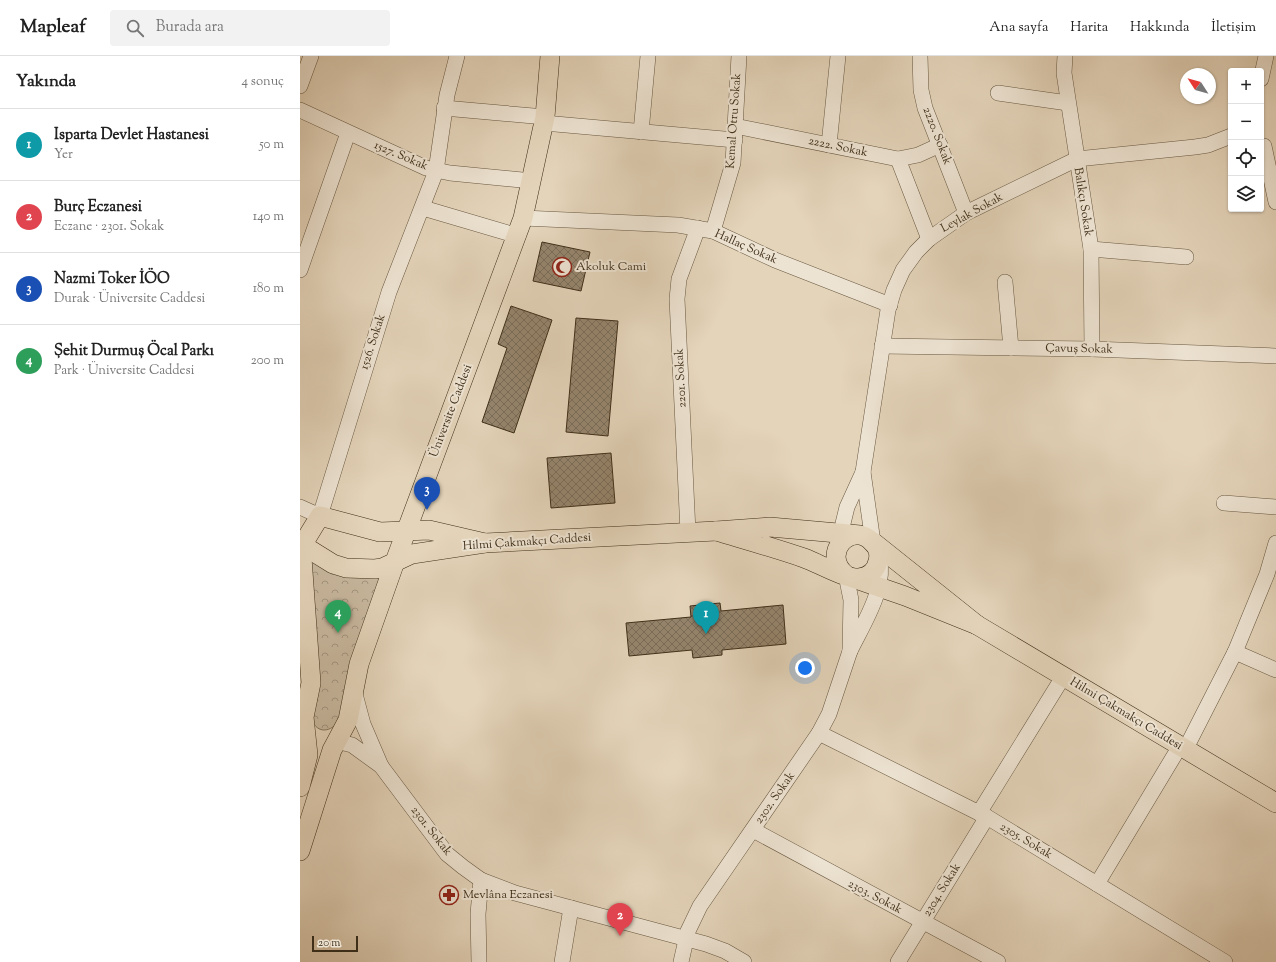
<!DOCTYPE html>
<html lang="tr">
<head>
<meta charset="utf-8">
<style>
  :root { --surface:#fff; --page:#f2f2f2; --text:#222; --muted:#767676; --line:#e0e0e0; --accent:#0f766e }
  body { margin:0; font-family:"Sorts Mill Goudy",serif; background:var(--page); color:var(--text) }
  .controls { position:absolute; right:12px; top:12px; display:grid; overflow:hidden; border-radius:4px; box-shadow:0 1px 3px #0004 }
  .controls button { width:36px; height:36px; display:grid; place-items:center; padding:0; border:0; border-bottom:1px solid var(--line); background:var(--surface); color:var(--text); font:20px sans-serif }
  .compass { position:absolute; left:880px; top:12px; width:36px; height:36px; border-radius:50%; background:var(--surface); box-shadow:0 1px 3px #0004; rotate:306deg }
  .scale { position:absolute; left:12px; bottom:10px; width:46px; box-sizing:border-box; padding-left:4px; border:2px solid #3f2f19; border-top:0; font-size:11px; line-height:14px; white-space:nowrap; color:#3f2f19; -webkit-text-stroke:3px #ede3d2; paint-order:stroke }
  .you { position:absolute; left:505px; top:612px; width:14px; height:14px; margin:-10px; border:3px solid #fff; border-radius:50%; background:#1a73e8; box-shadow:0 0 0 6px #1a73e833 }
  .badge { display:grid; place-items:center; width:26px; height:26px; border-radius:50%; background:var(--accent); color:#fff; font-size:13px; font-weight:700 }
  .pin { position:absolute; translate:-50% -33px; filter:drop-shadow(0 1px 2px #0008) }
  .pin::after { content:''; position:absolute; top:21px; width:14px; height:12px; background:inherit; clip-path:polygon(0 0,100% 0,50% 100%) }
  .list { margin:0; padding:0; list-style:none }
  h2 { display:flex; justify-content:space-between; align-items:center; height:52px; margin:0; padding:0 16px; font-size:17px }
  h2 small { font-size:13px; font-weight:400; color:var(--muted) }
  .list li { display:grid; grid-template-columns:26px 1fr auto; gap:12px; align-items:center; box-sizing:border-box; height:72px; padding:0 16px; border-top:1px solid var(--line) }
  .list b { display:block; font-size:15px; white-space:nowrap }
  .list p { margin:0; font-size:13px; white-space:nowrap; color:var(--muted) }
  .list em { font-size:13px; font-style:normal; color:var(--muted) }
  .icon { flex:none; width:22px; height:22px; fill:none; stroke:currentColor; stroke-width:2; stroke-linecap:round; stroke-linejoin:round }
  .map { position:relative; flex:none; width:976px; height:906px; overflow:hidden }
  header { display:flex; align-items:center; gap:24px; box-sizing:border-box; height:56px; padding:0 20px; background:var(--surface); border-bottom:1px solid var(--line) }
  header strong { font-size:19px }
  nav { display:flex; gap:22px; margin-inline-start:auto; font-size:14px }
  .search { width:280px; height:36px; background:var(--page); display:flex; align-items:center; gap:10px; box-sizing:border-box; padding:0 14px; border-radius:4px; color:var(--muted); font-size:15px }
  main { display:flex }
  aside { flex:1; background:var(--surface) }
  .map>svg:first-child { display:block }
</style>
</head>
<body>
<header>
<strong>Mapleaf</strong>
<div class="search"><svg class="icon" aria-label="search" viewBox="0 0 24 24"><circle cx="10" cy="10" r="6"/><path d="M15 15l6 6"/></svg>Burada ara</div>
<nav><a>Ana sayfa</a><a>Harita</a><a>Hakkında</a><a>İletişim</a></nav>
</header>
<main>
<aside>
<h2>Yakında<small>4 sonuç</small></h2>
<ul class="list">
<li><span class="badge" style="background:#0f9aa8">1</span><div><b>Isparta Devlet Hastanesi</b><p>Yer</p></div><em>50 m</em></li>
<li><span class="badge" style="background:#e0444e">2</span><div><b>Burç Eczanesi</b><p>Eczane · 2301. Sokak</p></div><em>140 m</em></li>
<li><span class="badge" style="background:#1a4fb4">3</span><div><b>Nazmi Toker İÖO</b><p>Durak · Üniversite Caddesi</p></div><em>180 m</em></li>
<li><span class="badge" style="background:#2e9e5b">4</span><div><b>Şehit Durmuş Öcal Parkı</b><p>Park · Üniversite Caddesi</p></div><em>200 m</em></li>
</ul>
</aside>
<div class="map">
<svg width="976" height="906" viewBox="0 0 976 906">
  <defs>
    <pattern id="park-crowns" width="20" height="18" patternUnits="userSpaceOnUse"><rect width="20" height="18" fill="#c8b89f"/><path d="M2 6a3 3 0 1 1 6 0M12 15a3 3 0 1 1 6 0" fill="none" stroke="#a49681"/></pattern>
    <pattern id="building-cross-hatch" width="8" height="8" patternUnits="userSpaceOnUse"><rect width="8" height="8" fill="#95856d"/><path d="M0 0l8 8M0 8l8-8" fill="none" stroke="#7b6d59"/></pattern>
  </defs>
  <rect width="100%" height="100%" fill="#e4d4ba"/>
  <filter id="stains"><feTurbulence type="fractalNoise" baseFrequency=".005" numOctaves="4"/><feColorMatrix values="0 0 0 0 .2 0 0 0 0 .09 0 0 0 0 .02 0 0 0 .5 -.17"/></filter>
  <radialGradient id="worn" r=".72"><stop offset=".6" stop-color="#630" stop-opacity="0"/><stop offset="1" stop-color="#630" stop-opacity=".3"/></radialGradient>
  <!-- park -->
  <path fill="url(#park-crowns)" stroke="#84745c" d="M12,506L77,521L79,524L40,664C31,676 18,679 11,663L19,633L10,508Z"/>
  <!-- building -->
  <g fill="url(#building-cross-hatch)" stroke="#3f2f19">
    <polygon points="242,186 290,196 281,235 233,225"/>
    <polygon points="211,250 252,264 214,377 182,366 207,292 198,288"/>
    <polygon points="276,262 318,265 308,380 266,376"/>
    <polygon points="311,397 315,447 251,452 247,402"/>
    <polygon points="420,547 421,555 483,549 486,588 422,594 422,599 393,602 392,594 329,600 326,567 391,561 390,550"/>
  </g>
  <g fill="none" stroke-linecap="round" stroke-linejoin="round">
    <defs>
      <g id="minor">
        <polyline points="620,0 621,34 625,52 666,157"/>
        <polyline points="765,0 764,17 791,193 792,293"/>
        <polyline points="961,23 966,0"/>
        <polyline points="0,30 11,0"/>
        <polyline points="698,37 768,47"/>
        <polyline points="144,52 245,61"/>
        <polyline points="0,54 126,112 150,117 232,125"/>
        <polyline points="244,67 435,84"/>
        <polyline points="435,70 598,103 618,99 640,89"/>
        <polyline points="341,76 348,0"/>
        <polyline points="529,89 538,0"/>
        <polyline points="964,90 976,146"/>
        <polyline points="598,103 629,183"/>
        <polyline points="123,152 218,180"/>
        <polyline points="223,162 378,169 413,175 475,204 590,249"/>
        <polyline points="413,175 433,107 439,0"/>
        <polyline points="791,193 886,201"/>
        <polyline points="0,214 48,77"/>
        <polyline points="705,226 711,292"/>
        <polyline points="582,290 792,293 976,300"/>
        <polyline points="563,416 588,254 594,234 603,214 616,196 629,183 666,157 777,103 895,91 908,89 931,80"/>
        <polyline points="924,447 976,451"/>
        <polyline points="0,451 20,460 89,236 136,115 147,39 157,0"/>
        <polyline points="388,476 377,243 379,223 398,172"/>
        <polyline points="538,488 547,451 563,416 573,486"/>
        <path d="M546,519L551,544L550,595C564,566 587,533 579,499"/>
        <polyline points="935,596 976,614"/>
        <polyline points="519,677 687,761 925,906"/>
        <polyline points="36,685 52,689 81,710 63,668 55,638"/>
        <polyline points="885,694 935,596 967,518 976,487"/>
        <polyline points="81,710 147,798 163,811 181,824 215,837 406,888 425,895 444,906"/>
        <polyline points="679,757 763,621"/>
        <polyline points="453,774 698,906"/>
        <polyline points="797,828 880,690"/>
        <polyline points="179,906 178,858 181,824"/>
        <polyline points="262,906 271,852"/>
        <polyline points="381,906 388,875 400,850 519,677 529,658 550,595"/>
        <polyline points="598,906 687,761"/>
      </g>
      <g id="major">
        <polyline points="4,490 33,508 46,512 75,513 82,512 112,498 185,487 416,475"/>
        <path d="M546,519C520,498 551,464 572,486C578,491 580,498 578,505C576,515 568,521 559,522C545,523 518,507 504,502C475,492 446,484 416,475L470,471L560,479"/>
        <polyline points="553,522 605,540 677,569 573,486"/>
        <polyline points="677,569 976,747"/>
        <polyline points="0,731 8,699 4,661 11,627 2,502 6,483 20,460 80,476 129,474 185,487"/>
        <polyline points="0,795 32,694 48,664 59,608 97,500 223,162 245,61 250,0"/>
      </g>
    </defs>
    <!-- minor casing -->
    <use href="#minor" stroke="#685841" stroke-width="16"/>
    <!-- major casing -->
    <use href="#major" stroke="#3f2f19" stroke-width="20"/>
    <!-- minor -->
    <use href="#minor" stroke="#ede3d2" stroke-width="15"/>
    <!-- major -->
    <use href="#major" stroke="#e4d4ba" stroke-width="19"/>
  </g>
  <!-- icons -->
  <defs>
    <symbol id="mosque-ring" viewBox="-11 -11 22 22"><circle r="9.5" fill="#ede3d2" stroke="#8f2418" stroke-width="1.5"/><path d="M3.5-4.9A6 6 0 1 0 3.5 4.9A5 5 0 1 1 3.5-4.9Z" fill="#8f2418"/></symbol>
    <symbol id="pharmacy-ring" viewBox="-11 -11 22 22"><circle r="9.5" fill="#ede3d2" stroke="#8f2418" stroke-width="1.5"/><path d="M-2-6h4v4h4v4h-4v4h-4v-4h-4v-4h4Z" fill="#8f2418"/></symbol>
  </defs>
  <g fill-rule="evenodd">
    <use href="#mosque-ring" x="251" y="200" width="22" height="22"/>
    <use href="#pharmacy-ring" x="138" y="828" width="22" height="22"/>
  </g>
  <g text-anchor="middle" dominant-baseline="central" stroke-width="4" stroke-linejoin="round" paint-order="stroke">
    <!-- street labels -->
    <g font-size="12" fill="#3f2f19" stroke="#ede3d2">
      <text transform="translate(434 65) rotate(-86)">Kemal Otru Sokak</text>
      <text transform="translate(637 80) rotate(69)">2220. Sokak</text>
      <text transform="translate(538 91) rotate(12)">2222. Sokak</text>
      <text transform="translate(101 100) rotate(23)">1527. Sokak</text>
      <text transform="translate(783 146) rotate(81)">Balıkçı Sokak</text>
      <text transform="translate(672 157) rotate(-29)">Leylak Sokak</text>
      <text transform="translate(446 191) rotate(24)">Hallaç Sokak</text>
      <text transform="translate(73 286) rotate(-72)">1526. Sokak</text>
      <text transform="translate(779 293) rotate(1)">Çavuş Sokak</text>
      <text transform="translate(381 322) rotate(-93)">2201. Sokak</text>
      <text transform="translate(151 355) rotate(-69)">Üniversite Caddesi</text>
      <text transform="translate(227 486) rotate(-4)">Hilmi Çakmakçı Caddesi</text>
      <text transform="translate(826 658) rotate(31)">Hilmi Çakmakçı Caddesi</text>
      <text transform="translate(475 742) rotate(-55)">2302. Sokak</text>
      <text transform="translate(131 775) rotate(52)">2301. Sokak</text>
      <text transform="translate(726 785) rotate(31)">2305. Sokak</text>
      <text transform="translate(642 834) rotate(-58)">2304. Sokak</text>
      <text transform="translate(575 841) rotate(28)">2303. Sokak</text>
    </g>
    <!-- poi labels -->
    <g font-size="12" fill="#3f2f19" stroke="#ede3d2" text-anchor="start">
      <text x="276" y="211">Akoluk Cami</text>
      <text x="163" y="839">Mevlâna Eczanesi</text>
    </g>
  </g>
  <rect width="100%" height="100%" filter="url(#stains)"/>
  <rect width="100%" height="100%" fill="url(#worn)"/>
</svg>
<div class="controls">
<button>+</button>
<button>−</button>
<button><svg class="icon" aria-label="locate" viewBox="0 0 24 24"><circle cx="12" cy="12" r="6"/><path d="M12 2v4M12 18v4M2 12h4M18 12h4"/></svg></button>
<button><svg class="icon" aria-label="layers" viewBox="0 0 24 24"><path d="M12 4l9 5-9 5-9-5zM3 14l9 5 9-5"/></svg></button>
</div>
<svg class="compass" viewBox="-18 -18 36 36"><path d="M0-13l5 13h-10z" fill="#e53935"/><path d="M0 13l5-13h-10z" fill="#767676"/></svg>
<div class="scale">20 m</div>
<div class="you"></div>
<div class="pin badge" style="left:406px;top:578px;background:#0f9aa8">1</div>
<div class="pin badge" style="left:320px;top:880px;background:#e0444e">2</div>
<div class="pin badge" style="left:127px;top:454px;background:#1a4fb4">3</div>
<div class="pin badge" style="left:38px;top:577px;background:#2e9e5b">4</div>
</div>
</main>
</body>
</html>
